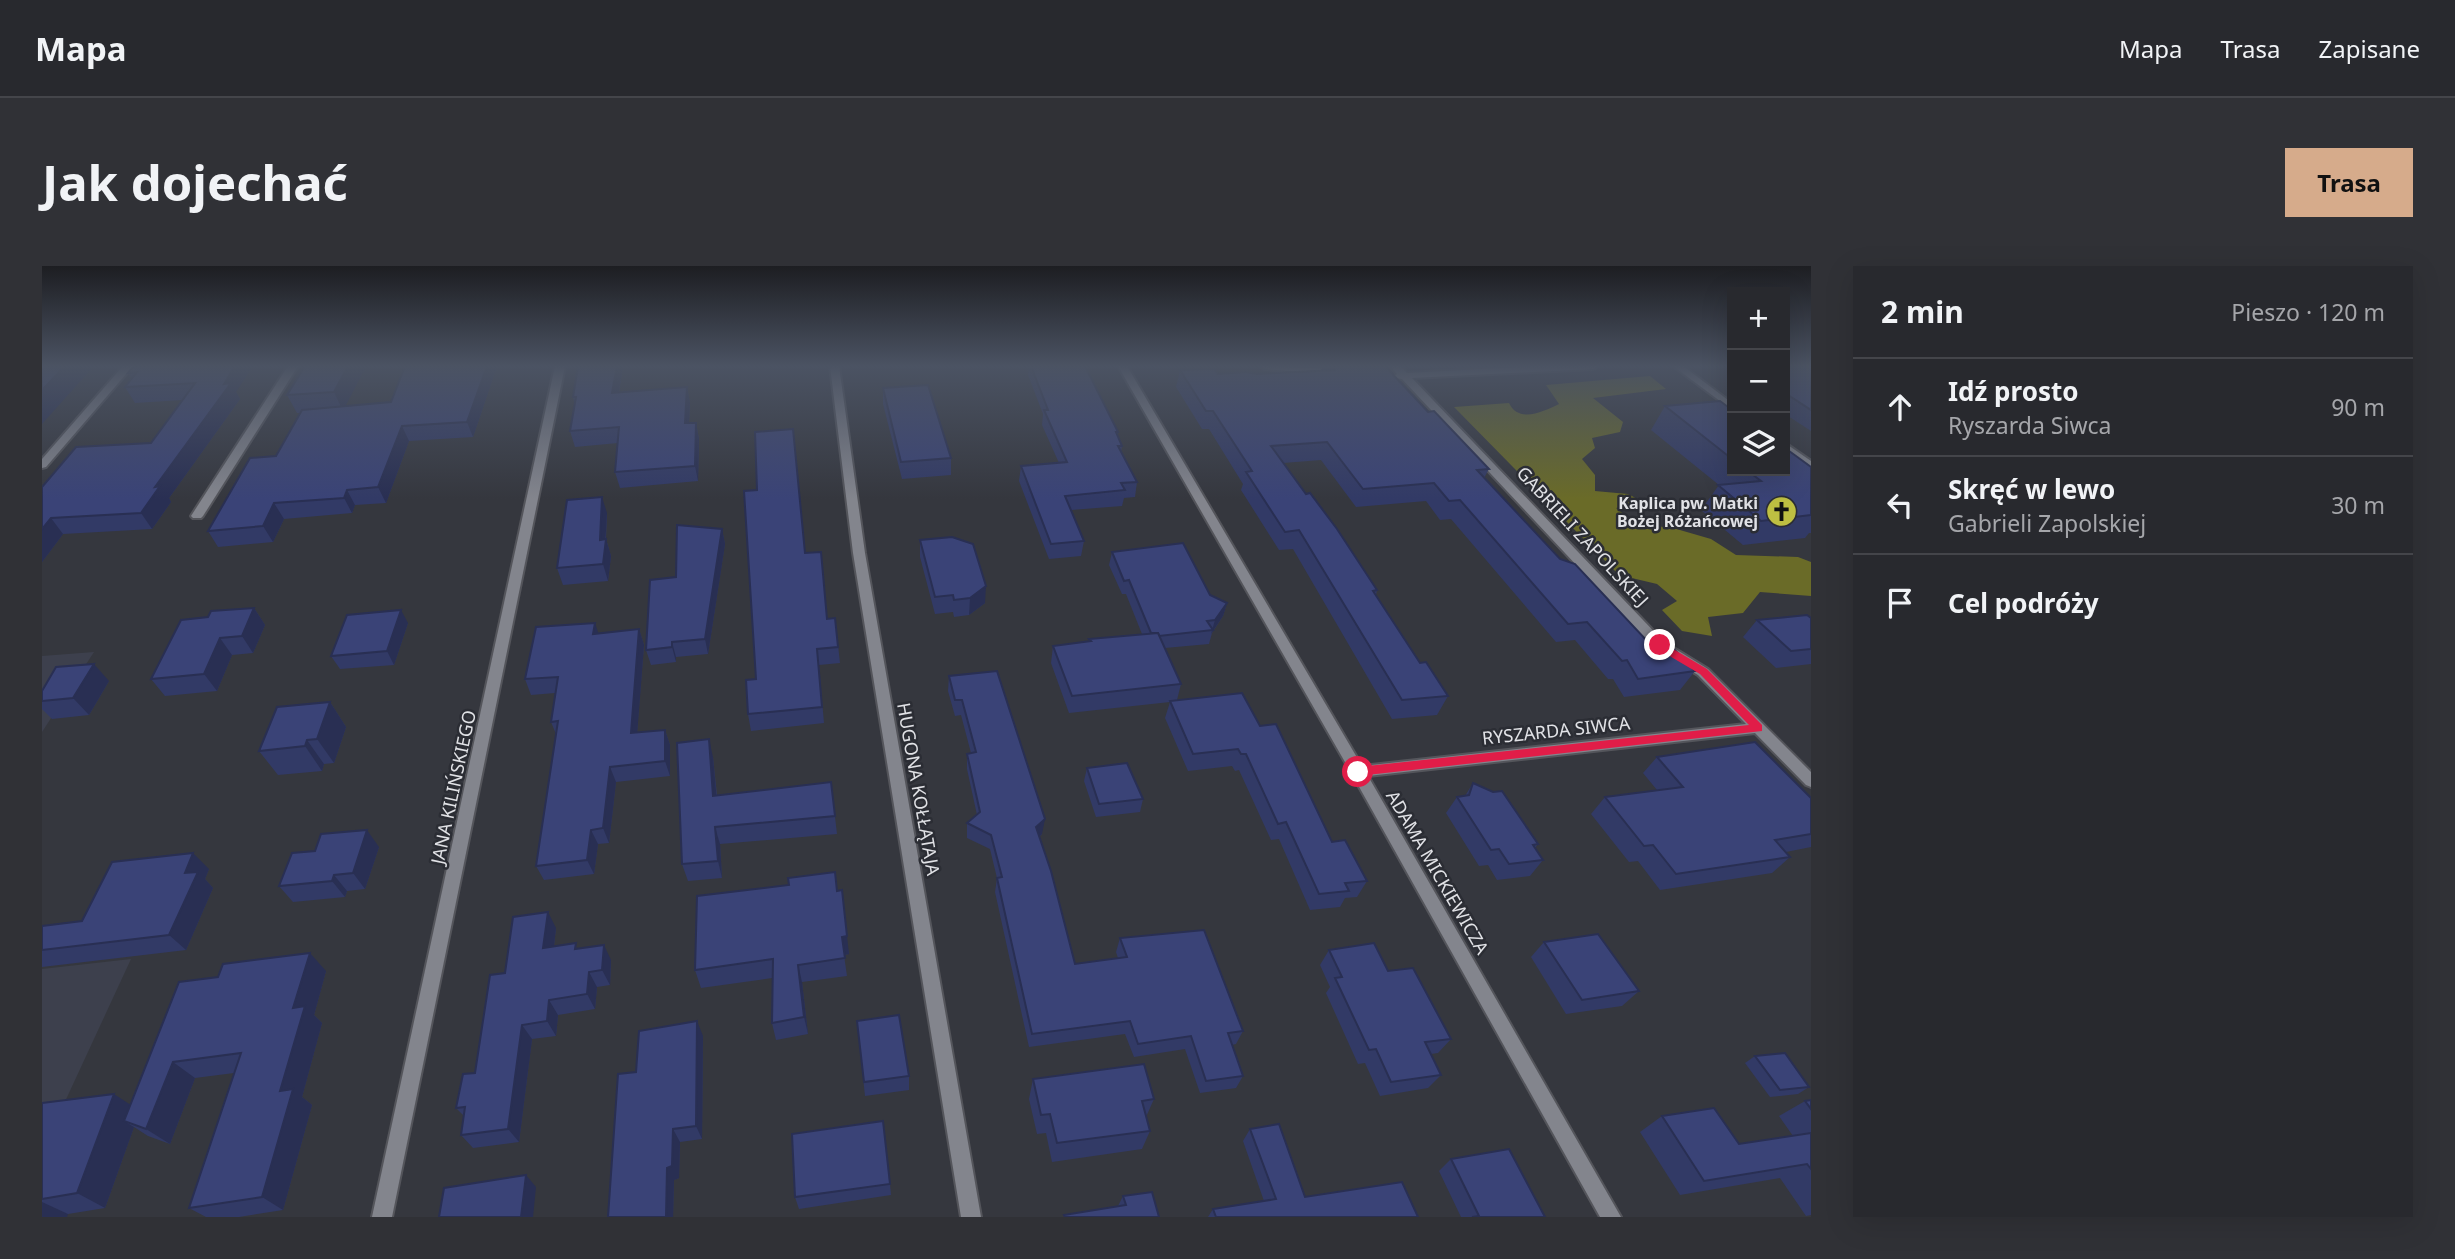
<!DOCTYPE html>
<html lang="pl">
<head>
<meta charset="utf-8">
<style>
  :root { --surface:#28292e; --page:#303136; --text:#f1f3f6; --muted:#a5a6aa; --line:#44454a; --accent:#d6ab8b }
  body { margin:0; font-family:"Noto Sans",sans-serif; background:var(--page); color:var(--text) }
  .controls { position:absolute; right:21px; top:21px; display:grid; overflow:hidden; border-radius:0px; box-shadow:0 7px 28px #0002 }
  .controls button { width:63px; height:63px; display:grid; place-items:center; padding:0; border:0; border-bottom:2px solid var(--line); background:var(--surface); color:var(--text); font:35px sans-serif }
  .stop { position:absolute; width:21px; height:21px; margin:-16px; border:5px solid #e11d48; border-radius:50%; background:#fff }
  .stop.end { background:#e11d48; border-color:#fff; box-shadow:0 2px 7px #0008 }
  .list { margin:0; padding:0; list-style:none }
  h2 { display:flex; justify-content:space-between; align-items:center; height:91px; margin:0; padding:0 28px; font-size:30px }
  h2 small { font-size:23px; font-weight:400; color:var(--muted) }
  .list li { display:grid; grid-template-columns:46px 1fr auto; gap:21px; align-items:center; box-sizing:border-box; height:98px; padding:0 28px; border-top:2px solid var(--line) }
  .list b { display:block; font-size:26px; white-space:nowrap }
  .list p { margin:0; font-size:23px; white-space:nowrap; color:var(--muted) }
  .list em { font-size:23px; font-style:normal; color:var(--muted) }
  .icon { flex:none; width:38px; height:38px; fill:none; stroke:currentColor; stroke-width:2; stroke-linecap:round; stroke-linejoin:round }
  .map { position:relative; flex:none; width:1769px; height:951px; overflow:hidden; border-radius:0px }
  header { display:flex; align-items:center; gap:42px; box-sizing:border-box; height:98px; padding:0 35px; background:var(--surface); border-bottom:2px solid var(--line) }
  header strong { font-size:33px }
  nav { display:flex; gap:38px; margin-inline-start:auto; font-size:24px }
  .intro { display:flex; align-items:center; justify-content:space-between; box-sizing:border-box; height:168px; padding:0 42px }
  h1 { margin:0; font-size:49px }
  .button { padding:18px 32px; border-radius:0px; background:var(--accent); color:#111; font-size:24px; font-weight:700 }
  main { display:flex; gap:42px; padding:0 42px }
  aside { flex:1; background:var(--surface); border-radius:0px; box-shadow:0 7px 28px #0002 }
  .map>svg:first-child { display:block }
</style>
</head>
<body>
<header>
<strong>Mapa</strong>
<nav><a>Mapa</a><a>Trasa</a><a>Zapisane</a></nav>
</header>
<div class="intro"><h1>Jak dojechać</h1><a class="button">Trasa</a></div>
<main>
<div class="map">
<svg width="1769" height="951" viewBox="0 0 1769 951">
  <rect width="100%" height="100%" fill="#35373e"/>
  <!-- built -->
  <g fill="#3d404d">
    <polygon points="52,386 0,466 0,390"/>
    <polygon points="89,693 14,855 0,857 0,703"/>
  </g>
  <!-- forest -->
  <path fill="#6a6b28" d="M1608,110L1624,123L1551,132L1581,156L1578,166L1550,172L1553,182L1540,193L1553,209V225L1586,228L1601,236L1574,242L1595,258L1631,262L1669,273L1694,289L1756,291L1769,296V330L1718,326L1701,347L1666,351L1670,370L1640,365L1620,344L1635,335L1615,318L1577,309L1412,141L1467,137C1477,158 1502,145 1517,138L1504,119Z"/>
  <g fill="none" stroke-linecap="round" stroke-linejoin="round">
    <defs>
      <g id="minor">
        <polygon points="81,100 91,100 4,201 0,202 0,193"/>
        <polygon points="246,100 256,100 161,250 159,252 151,252 149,250"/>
        <polygon points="513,100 523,100 350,951 330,951"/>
        <polygon points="788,100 797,100 823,287 939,951 919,951 811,287"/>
        <polygon points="1076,100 1085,100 1320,500 1704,458 1656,409 1612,382 1360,113 1354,112 1352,110 1355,108 1348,100 1358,100 1365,107 1500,100 1556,100 1551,103 1370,112 1622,376 1666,403 1769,506 1769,521 1764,519 1713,467 1326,510 1579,951 1558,951 1311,510"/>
        <polygon points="1218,100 1298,103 1303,106 1298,109 1223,103"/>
        <polygon points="1631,100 1641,100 1690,137 1690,144"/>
        <polygon points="1743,177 1769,195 1769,203 1743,185"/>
      </g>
    </defs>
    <!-- minor casing -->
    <use href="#minor" stroke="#54555b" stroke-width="4"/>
    <!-- minor -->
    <use href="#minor" fill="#83858d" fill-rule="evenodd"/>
  </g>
  <!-- wall -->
  <g fill="#323a66">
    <polygon points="92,100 194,126 198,133 127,232 129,236 110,263 21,268 0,296 0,221 109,177 140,134 93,137 83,121 90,113 86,107"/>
    <polygon points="324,100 303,140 349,136 455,100 431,171 367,175 344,237 313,239 310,247 242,253 231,276 176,281 166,265 234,190 259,147 255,147 245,129"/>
    <polygon points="536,100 581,100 577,127 645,121 648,137 647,157 654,157 657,173 656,215 578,222 573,206 576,177 533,181 528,165 533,139 531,131"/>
    <polygon points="987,100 1043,100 1076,166 1076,170 1080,180 1079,186 1095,216 1093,231 1082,232 1080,240 1029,244 1042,275 1039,290 1007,293 977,215 979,200 1017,197 1000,159 1001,148 986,109"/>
    <polygon points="1281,100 1343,100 1386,146 1447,203 1442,212 1518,293 1606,376 1653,405 1638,424 1582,431 1571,413 1566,413 1533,374 1514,376 1409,253 1398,254 1384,235 1314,241 1279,194 1241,197 1335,324 1334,329 1378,397 1406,430 1395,449 1350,453 1251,283 1237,284 1199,224 1201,218 1167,163 1160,163 1134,121 1138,104 1176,108 1215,108 1279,104"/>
    <polygon points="1743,100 1769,100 1769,165 1743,148"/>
    <polygon points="841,122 909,192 909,209 860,213 841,138"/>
    <polygon points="1623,140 1690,144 1690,205 1743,205 1769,201 1769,267 1767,267 1763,272 1701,279 1659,244 1677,219 1609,164"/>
    <polygon points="565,247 564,273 569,290 566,315 521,319 515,302"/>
    <polygon points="680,263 683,278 666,388 634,391 634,396 609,399 604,384 634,311"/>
    <polygon points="878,274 943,337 927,349 912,351 911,346 893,348 878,291"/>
    <polygon points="1070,286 1185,337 1181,350 1170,367 1167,378 1123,382 1139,418 1135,434 1218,460 1290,576 1325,615 1315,631 1303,632 1298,641 1268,644 1237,573 1229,574 1197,504 1193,505 1190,500 1146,505 1123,452 1128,436 1027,447 1009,397 1011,380 1047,376 1047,373 1100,368 1084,328 1080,328 1067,299"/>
    <polygon points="763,287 785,353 793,352 798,397 777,399 782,457 709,465 706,448 714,413"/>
    <polygon points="212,342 223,359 211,387 190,389 175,425 123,430 109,413 166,351"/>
    <polygon points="1769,352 1769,398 1734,402 1701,371 1715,354"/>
    <polygon points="366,357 352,399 298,403 289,390"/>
    <polygon points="597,363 602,379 595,467 623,464 628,479 628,510 574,516 567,577 556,578 552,608 502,614 494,600 514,468 509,456 513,427 489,429 483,413 556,368"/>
    <polygon points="907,410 1000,568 997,571 1033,698 1076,692 1074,686 1078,672 1201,765 1194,778 1190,779 1201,810 1194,822 1158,827 1143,783 1092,791 1083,768 987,781 953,626 955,612 948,583 925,572 925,557 935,549 925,503 925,488 929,487 919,449 913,450 906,425"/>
    <polygon points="67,415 47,449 10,453 0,443 0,425"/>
    <polygon points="288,436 304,461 292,497 282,498 280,505 236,509 217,485"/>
    <polygon points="671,491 675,529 789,516 795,568 678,578 680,612 646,615 640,598"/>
    <polygon points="1615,491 1769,532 1769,581 1744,586 1748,591 1730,607 1618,624 1596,595 1587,596 1549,548 1563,531 1615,524 1601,507"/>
    <polygon points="1045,502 1101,533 1098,546 1054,551 1042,515"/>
    <polygon points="1431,517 1496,578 1493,582 1501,594 1488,610 1455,614 1446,599 1437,600 1404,547 1415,531 1423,530"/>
    <polygon points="337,581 323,623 305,625 303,631 251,636 237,620"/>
    <polygon points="167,603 163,613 171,622 144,684 0,701 0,660 40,655"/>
    <polygon points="796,625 807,688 802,689 805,710 760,716 766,768 734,774 730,757 730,712 659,722 653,704"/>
    <polygon points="514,662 512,680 536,682 569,694 568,719 555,721 553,743 516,749 514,770 490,773 477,876 431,882 419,869 422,850 414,842 433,807 463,707"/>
    <polygon points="1502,676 1597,725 1580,740 1524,748 1489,691"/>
    <polygon points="1287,684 1346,705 1409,773 1396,787 1389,788 1399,809 1386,822 1338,830 1323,797 1316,798 1284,727 1288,721 1278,699"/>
    <polygon points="284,705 272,749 280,757 260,831 270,839 241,944 197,951 164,951 147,942 192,807 153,812 128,878 106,870 92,861 63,942 26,948 0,951 0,837 88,838 176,711"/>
    <polygon points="815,755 867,810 867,824 823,830"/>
    <polygon points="661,770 660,873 638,876 637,912 632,914 631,951 566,951 594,806"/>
    <polygon points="1713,790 1767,821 1756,828 1728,831 1703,797"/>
    <polygon points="991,813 1112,833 1104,851 1108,865 1100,883 1010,896 1004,867 995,868 987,833"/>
    <polygon points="1769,834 1769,949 1764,950 1738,912 1638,929 1598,866 1620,850 1697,878 1751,870 1737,850 1763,835"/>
    <polygon points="1208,863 1263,931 1376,951 1166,951 1171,943 1222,935 1201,875"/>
    <polygon points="1409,893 1503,951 1419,951 1397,905"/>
    <polygon points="848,918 849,929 757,943 753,931"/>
    <polygon points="1081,930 1117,951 1022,951 1022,949 1076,940"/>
  </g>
  <!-- shaded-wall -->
  <g fill="#292f53">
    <polygon points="23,100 52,100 0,158 0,124"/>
    <polygon points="193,100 211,100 194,126 198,133 127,232 129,236 110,263 99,247 113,221"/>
    <polygon points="306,100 324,100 301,145 292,126"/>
    <polygon points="445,100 455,100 431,171 425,156"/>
    <polygon points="575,100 581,100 574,142 570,127"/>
    <polygon points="645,121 648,137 646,173 643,157"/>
    <polygon points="654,157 657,173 656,215 653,200"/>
    <polygon points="360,160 367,175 344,237 336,221"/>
    <polygon points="305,224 313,239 310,247 302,232"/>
    <polygon points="560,231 565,247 563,281 564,273 569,290 566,315 561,298 558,274"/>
    <polygon points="232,237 242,253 231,276 221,260"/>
    <polygon points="9,252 21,268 0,296 0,263"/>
    <polygon points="680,263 683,278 666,388 663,373"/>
    <polygon points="944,320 943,337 927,349 928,332"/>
    <polygon points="1185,337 1181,350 1169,368 1173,354"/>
    <polygon points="212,342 223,359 211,387 200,370"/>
    <polygon points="359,344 366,357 352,399 345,385"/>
    <polygon points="553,357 558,372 551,368"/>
    <polygon points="597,363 602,379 594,482 589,467"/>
    <polygon points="178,372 190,389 175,425 162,408"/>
    <polygon points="630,376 634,391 634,396 630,381"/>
    <polygon points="52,398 67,415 47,449 31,432"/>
    <polygon points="288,436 304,461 292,497 275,473"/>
    <polygon points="623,464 628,479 628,510 623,495"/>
    <polygon points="667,473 671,491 676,547 671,530"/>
    <polygon points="265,474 282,498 280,505 263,480"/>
    <polygon points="568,501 574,516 567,577 561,562"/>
    <polygon points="1003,553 1000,568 992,576 994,561"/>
    <polygon points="673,561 678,578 680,612 676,595"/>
    <polygon points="325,564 337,581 323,623 311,607"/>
    <polygon points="549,564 556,578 552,608 545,594"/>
    <polygon points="151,587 167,603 163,613 171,622 144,684 127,669 143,607"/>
    <polygon points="292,609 305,625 303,631 290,615"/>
    <polygon points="802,643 807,688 802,689 800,671"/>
    <polygon points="506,646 514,662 510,697 501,682"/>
    <polygon points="562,679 569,694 568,719 560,704"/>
    <polygon points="268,687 284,705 272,749 280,757 260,831 270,839 241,944 220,931 238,825 251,742"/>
    <polygon points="756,699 760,716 766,768 762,751"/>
    <polygon points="547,706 555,721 553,743 545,728"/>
    <polygon points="507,734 516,749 514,770 505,755"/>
    <polygon points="655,755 661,770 660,873 654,860"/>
    <polygon points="480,759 490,773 477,876 466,863"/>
    <polygon points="131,796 153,812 128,878 104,863"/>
    <polygon points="72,828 98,845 82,855 92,861 63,942 35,927"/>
    <polygon points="631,863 638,876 637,912 632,914 631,951 624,951 625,902"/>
    <polygon points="484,909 494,921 491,951 479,951"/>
    <polygon points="0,936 26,948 25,951 0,951"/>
  </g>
  <!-- building -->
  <g fill="#3a4377" stroke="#292f53" stroke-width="2">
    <polygon points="0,100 23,100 0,124"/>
    <polygon points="92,100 193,100 182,118 189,117 113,221 118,220 99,247 9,252 0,263 0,221 34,181 109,177 153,117 83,121 95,106 86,107"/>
    <polygon points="263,100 306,100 292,126 245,129"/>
    <polygon points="363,100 445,100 425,156 360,160 336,221 305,224 302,232 232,237 221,260 166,265 208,192 234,190 260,144 349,136"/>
    <polygon points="536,100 575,100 570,127 645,121 643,157 654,157 653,200 573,206 577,161 528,165 534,131 531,131"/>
    <polygon points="989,100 1043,100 1076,166 1074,166 1080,180 1076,180 1095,216 1079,217 1083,224 1023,230 1042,275 1009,278 979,200 1025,196 1002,144 1006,144"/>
    <polygon points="1290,100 1343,100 1386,146 1392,145 1447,203 1435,204 1518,293 1533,298 1606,376 1624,375 1653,405 1596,413 1585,394 1580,395 1545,356 1526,358 1418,234 1407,235 1392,217 1321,223 1285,176 1229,180 1264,228 1268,227 1295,263 1335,324 1331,325 1378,397 1384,396 1406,430 1360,434 1257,264 1243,266 1204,206 1210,205 1171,145 1164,145 1138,104 1172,103 1176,108 1204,106 1215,108 1293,104"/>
    <polygon points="1743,100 1769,100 1769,144 1743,127"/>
    <polygon points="886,119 909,192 859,196 841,122"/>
    <polygon points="1678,135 1690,144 1690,193 1623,140"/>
    <polygon points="751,163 763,287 779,286 785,353 793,352 796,381 775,383 780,441 706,448 704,414 714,413 702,225 715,224 713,166"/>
    <polygon points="1743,182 1769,201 1769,249 1719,255 1676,219 1719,215 1706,205 1743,205"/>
    <polygon points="560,231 558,274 564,273 561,298 515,302 525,234"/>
    <polygon points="635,259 680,263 663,373 630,376 630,381 604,384 608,314 634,311"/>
    <polygon points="910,271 931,278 944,320 928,332 912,334 911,329 893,331 878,274"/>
    <polygon points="1141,277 1168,329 1185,337 1173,354 1165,355 1171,364 1117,370 1116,367 1109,367 1087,314 1082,315 1070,286"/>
    <polygon points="212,342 200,370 178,372 162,408 109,413 139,354 166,351 169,345"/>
    <polygon points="359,344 345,385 289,390 305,349"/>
    <polygon points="1765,349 1769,352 1769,383 1749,385 1715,354"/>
    <polygon points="553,357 551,368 597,363 589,467 623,464 623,495 568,501 561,562 549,564 545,594 494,600 516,455 509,456 516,411 483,413 494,361"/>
    <polygon points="1116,367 1139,418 1030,430 1011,380 1049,375 1047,373"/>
    <polygon points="52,398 31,432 0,435 0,425 14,401"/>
    <polygon points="955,405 1003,553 994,561 1009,605 1033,698 1085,691 1078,672 1162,664 1201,765 1186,767 1201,810 1164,815 1149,770 1096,778 1088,755 990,768 955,612 960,611 949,569 925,557 938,546 925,488 934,486 920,434 913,434 907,410"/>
    <polygon points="1200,427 1218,460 1234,458 1290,576 1303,574 1325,615 1303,617 1307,625 1277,628 1244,556 1236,558 1204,488 1199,488 1196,483 1151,488 1128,435"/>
    <polygon points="288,436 275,473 265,474 263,480 217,485 235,441"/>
    <polygon points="667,473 671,530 789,516 793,550 673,561 676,595 640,598 635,477"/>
    <polygon points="1713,476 1769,532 1769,568 1733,574 1748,591 1634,608 1611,579 1602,580 1563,531 1641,521 1615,491"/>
    <polygon points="1085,497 1101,533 1057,538 1045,502"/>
    <polygon points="1431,517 1451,526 1460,525 1496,578 1491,579 1501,594 1467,598 1457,583 1449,584 1415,531 1427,529"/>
    <polygon points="325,564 311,607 292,609 290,615 237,620 250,587 273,585 279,568"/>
    <polygon points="151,587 143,607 156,606 127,669 0,684 0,660 40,655 70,596"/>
    <polygon points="793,606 795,625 800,624 805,670 800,671 803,692 756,699 762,751 730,757 731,693 653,704 655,630 747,619 746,612"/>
    <polygon points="506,646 501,682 534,677 533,683 562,679 560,704 547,706 545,728 507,734 505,755 480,759 466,863 419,869 423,841 414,842 421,808 433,807 448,709 463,707 471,651"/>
    <polygon points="1556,668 1597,725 1540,734 1502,676"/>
    <polygon points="1332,677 1346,705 1371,702 1409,773 1383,776 1399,809 1349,816 1334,783 1327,784 1293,712 1300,711 1287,684"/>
    <polygon points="268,687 251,742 263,740 238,825 251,823 220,931 147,942 199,787 131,796 104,863 82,855 137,716 176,711 181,698"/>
    <polygon points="857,749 867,810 822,816 815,755"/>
    <polygon points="655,755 654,860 631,863 630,900 625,902 624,951 566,951 576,808 594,806 597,765"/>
    <polygon points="1743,787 1767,821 1738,824 1713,790"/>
    <polygon points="1102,798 1112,833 1100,835 1108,865 1015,877 1008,848 999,849 991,813"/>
    <polygon points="72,828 35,927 0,933 0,837"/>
    <polygon points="1769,834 1769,843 1763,835"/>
    <polygon points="1672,842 1697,878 1769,867 1769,903 1765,898 1662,915 1620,850"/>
    <polygon points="841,855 848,918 753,931 750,868"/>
    <polygon points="1237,858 1263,931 1360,916 1376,951 1174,951 1171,943 1234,933 1208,863"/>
    <polygon points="1467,883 1503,951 1430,951 1437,950 1409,893"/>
    <polygon points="484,909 479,951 397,951 402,922"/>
    <polygon points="1110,926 1117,951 1023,951 1022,949 1084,939 1081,930"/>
  </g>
  <!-- sky -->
  <linearGradient id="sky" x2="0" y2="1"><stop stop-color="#1d1e22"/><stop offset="0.43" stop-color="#4b5363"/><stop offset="1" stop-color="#4b5363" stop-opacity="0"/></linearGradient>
  <rect width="1769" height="233" fill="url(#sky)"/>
  <!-- route -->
  <polygon fill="#e11d48" points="1614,377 1621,377 1665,403 1720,459 1720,465 1316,510 1310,506 1316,501 1707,459 1658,408 1614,382"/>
  <!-- icons -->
  <defs>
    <symbol id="church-disc" viewBox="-11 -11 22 22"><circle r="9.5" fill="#bebf42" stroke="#2b2d34"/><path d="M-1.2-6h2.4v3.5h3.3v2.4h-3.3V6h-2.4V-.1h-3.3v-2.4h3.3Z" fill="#111"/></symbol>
  </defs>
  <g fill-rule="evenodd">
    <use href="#church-disc" x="1722" y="228" width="35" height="35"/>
  </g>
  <g text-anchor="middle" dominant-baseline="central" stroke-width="5" stroke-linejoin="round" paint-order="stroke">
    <!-- far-poi labels -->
    <g font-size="16" font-weight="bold" fill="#e1e2e6" stroke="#2b2d34" text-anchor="end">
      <text x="1716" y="237">Kaplica pw. Matki<tspan x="1716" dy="18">Bożej Różańcowej</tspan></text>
    </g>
    <!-- street labels -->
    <g font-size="18" fill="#e1e2e6" stroke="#2b2d34">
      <text transform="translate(1541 270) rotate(47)">GABRIELI ZAPOLSKIEJ</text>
      <text transform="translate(1514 464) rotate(-6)">RYSZARDA SIWCA</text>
      <text transform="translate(411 521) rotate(-78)">JANA KILIŃSKIEGO</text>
      <text transform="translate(877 523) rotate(80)">HUGONA KOŁŁĄTAJA</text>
      <text transform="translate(1396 606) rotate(60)">ADAMA MICKIEWICZA</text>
    </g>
  </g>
</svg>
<div class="controls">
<button>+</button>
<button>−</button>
<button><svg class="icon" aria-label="layers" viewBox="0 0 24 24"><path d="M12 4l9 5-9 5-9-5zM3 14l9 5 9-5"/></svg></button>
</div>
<div class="stop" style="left:1316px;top:506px"></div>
<div class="stop end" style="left:1618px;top:379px"></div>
</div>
<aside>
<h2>2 min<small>Pieszo · 120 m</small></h2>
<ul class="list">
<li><svg class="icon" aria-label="ahead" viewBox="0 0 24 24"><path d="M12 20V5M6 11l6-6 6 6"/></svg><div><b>Idź prosto</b><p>Ryszarda Siwca</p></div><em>90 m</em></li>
<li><svg class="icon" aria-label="left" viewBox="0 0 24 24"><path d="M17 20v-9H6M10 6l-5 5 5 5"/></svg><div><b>Skręć w lewo</b><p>Gabrieli Zapolskiej</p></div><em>30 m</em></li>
<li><svg class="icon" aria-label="arrive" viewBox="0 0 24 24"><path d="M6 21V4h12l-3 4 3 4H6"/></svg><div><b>Cel podróży</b></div></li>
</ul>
</aside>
</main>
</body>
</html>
